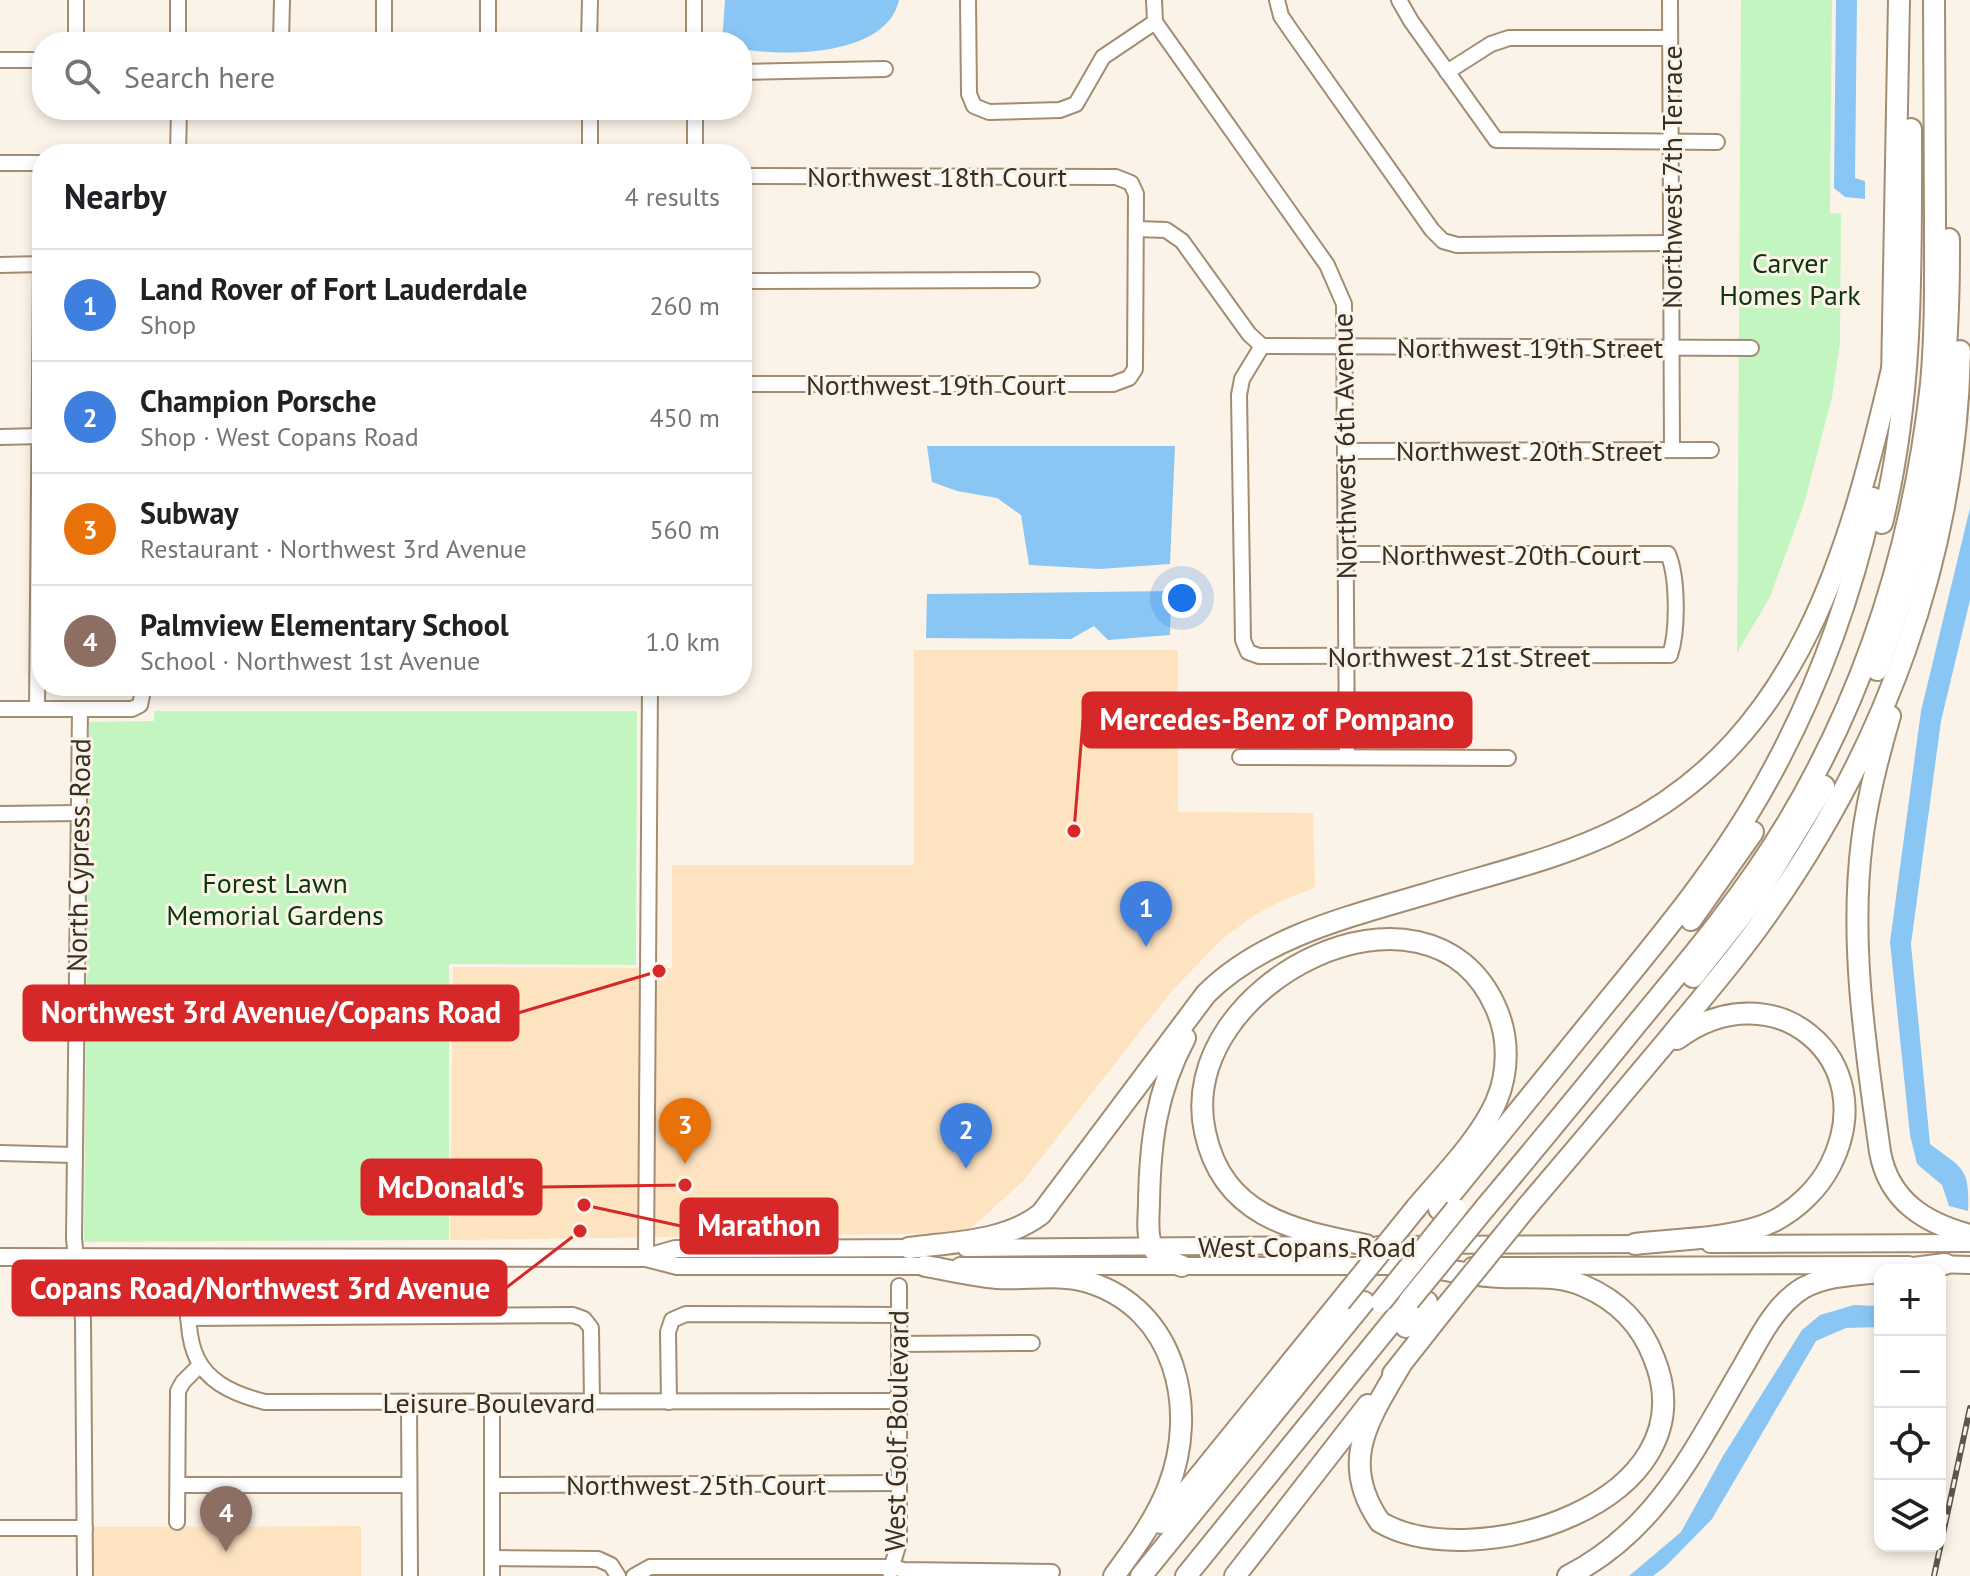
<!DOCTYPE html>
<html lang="en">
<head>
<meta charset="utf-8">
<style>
  :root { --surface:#fff; --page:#f6f6f6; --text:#202124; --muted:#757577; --line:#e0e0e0; --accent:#111827 }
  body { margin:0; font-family:"PT Sans",sans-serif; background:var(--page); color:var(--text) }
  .controls { position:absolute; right:24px; bottom:24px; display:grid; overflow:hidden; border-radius:16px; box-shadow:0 4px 12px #0003 }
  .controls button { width:72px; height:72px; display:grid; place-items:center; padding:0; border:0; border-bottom:2px solid var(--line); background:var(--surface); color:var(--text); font:40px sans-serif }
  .you { position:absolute; left:1182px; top:598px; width:28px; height:28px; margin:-20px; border:6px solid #fff; border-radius:50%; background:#1a73e8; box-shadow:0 0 0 12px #1a73e833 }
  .badge { display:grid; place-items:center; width:52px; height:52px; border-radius:50%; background:var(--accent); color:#fff; font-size:26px; font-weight:700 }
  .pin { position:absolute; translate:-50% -66px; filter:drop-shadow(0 2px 4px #0008) }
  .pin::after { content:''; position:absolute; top:42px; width:28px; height:24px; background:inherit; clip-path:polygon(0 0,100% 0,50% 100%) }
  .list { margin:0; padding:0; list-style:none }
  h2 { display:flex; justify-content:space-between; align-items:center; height:104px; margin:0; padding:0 32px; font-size:34px }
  h2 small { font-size:26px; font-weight:400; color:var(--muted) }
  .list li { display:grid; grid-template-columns:52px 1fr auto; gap:24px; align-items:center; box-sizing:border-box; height:112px; padding:0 32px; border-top:2px solid var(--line) }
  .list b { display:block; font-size:30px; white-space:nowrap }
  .list p { margin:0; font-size:26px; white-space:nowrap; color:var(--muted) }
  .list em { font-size:26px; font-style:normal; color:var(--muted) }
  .icon { flex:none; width:44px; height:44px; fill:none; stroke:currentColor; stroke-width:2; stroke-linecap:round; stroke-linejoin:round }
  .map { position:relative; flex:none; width:1970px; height:1576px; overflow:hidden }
  .search { position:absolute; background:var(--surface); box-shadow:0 4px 12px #0003; left:32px; top:32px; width:720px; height:88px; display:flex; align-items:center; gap:20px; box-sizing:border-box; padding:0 28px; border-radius:32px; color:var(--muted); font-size:30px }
  .panel { position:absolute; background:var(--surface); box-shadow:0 4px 12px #0003; left:32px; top:144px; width:720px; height:552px; border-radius:32px }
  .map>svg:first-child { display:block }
</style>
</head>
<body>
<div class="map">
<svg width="1970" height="1576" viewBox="0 0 1970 1576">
  <rect width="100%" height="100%" fill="#fcf3e8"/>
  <!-- built -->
  <g fill="#fee3c0">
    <polygon points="914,650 1178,650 1178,812 1313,813 1315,888 1285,899 1255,915 1221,940 1171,992 1024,1180 966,1233 450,1240 453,967 672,968 672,865 914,865"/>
    <polygon points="361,1526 361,1576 93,1576 92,1527"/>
  </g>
  <!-- green -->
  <g fill="#c3f5c0">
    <polygon points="1741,0 1832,0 1830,213 1841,214 1840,343 1832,397 1804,504 1770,597 1737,653"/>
    <polygon points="154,711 637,711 636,965 449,964 449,1240 84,1242 89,722 154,721"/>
  </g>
  <!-- water -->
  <g fill="#8ac6f4">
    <path d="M725,0H899C887,56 786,57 742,49V42H722Z"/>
    <polygon points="1836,0 1857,0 1855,178 1865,181 1865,199 1845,197 1834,188"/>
    <polygon points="927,446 1175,446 1170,564 1100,569 1029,565 1021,515 997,498 957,491 932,482"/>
    <path d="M1970,508V600L1941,721L1911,944L1930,1144C1963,1169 1970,1167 1968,1211L1949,1206L1942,1185L1917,1164L1910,1135L1890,942L1921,711Z"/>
    <polygon points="1171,591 1170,635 1108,640 1094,626 1071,639 926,638 927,594"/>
    <polygon points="1854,1305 1880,1306 1880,1327 1846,1328 1816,1341 1712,1519 1665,1567 1653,1576 1629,1576 1681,1532 1723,1456 1802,1330 1820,1315"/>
  </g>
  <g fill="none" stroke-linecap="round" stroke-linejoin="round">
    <defs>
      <g id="minor">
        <polyline points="694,0 694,42"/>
        <polyline points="968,0 969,94 974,106 989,112 1060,110 1076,104 1103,57 1155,22"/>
        <polyline points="1154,0 1155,22 1327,265 1344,304 1347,757"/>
        <polyline points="1277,0 1281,16 1292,32 1432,230 1443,241 1457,245 1671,243"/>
        <polyline points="1399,0 1411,21 1496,140 1717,142"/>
        <polyline points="1670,0 1672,450"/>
        <polyline points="76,42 76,0"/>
        <polyline points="178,42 178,0"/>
        <polyline points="281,42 282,0"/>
        <polyline points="384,42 384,0"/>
        <polyline points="488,42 488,0"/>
        <polyline points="589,42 590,0"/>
        <polyline points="0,60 42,60"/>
        <polyline points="742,72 885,69"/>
        <polyline points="1447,72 1491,44 1509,38 1670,38"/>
        <polyline points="590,110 590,154"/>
        <polyline points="695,110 695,154"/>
        <polyline points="178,154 179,110"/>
        <polyline points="0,163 42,163"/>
        <polyline points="742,176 1116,177 1131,183 1136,194 1135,369 1129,378 1113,384 742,384"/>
        <path d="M1136,229L1166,230L1182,241L1249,334L1262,346L1242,379L1239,395L1243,640L1248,652L1259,656L1670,655C1678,631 1678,577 1668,554H1347"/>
        <polyline points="0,265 42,264"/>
        <polyline points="742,281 1032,280"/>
        <polyline points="1262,346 1751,348"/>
        <polyline points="0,437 42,436"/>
        <polyline points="1346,451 1711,450"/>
        <polyline points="0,709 132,709 140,705 144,686"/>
        <polyline points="37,709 41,264"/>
        <polyline points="80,709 74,1239 83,1320 85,1576"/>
        <polyline points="1240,757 1508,758"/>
        <polyline points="0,814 79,813"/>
        <polyline points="0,1153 74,1155"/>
        <polyline points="646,1258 650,686"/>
        <path d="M188,1259C189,1335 177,1380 265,1402L899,1401"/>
        <polyline points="188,1318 573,1315 584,1319 591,1328 592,1403"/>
        <polyline points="899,1344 1032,1343"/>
        <polyline points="669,1402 668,1332 672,1320 686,1314 899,1315"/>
        <polyline points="409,1403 410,1576"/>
        <polyline points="492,1403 492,1576"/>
        <polyline points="178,1485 409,1485"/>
        <polyline points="492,1485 899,1483"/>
        <polyline points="177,1522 178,1391 183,1382 199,1366"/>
        <polyline points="0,1528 85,1528"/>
        <polyline points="492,1558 598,1559 611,1565 618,1576"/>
        <polyline points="890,1572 899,1543 899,1286"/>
        <polyline points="634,1576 650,1567 892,1567 904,1570 1052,1572"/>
      </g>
      <g id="major">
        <polyline points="1710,1244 1970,1243"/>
        <polyline points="1378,1245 1647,1244"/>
        <polyline points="966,1248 1343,1245"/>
        <polyline points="0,1257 646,1258 677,1266 937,1266"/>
        <polyline points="647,1257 675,1249 919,1248"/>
        <polyline points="1932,1264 1970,1265"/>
        <polyline points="960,1266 1417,1266"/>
        <polyline points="1472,1266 1909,1265"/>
      </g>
      <g id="highway">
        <polyline points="1892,380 1899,0"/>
        <path d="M1882,523C1914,394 1911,261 1911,129"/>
        <path d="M1877,670C1932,526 1950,392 1949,239"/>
        <path d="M1890,716C1878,757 1867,799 1862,841C1849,944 1866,1050 1880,1152C1889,1201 1925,1223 1970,1235"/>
        <polyline points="1691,920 1753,832"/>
        <polyline points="1693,977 1757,896 1824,786"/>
        <path d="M1485,1208C1537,1146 1588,1084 1639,1021C1692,957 1745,894 1788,822C1868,688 1914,538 1931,384C1936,330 1935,276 1935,222C1935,148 1935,74 1934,0"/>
        <path d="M1526,1208C1573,1153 1620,1097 1666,1042C1699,1001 1734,962 1764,919C1884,751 1956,558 1960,351"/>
        <path d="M1439,1209C1495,1140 1551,1071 1607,1002C1661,936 1715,871 1758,797C1812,704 1850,603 1873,498"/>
        <path d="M1635,1244C1676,1239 1738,1239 1774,1221C1797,1209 1818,1189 1830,1166C1885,1059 1773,967 1677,1039"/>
        <path d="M1366,1245C1293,1230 1223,1217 1205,1132C1173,984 1429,855 1496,1008C1509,1037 1509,1072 1496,1102C1480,1139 1442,1177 1416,1208"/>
        <path d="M909,1248C953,1242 1005,1242 1041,1214L1206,994C1264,936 1352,916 1429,893C1494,873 1563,858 1623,827C1801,736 1850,548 1892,369"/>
        <path d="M925,1266C949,1270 973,1276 997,1278C1027,1280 1059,1273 1088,1282C1176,1309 1199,1409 1168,1488C1155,1521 1135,1547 1114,1576"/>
        <path d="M1182,1266C1171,1262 1157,1258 1152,1246C1146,1234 1149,1215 1149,1202C1150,1143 1156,1092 1185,1038"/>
        <polyline points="1898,1270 1945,1264"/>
        <polyline points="1406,1327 1427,1302"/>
        <path d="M1400,1366C1369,1419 1338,1462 1380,1522C1471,1576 1713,1504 1654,1358C1641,1324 1617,1300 1584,1286C1557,1274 1529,1278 1501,1277C1475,1276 1448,1270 1423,1266"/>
        <polyline points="1393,1374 1449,1303"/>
        <polyline points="1161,1523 1340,1302"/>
        <polyline points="1141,1576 1364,1302"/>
        <polyline points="1186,1576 1409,1301"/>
        <polyline points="1235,1576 1368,1405"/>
        <path d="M1568,1576C1658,1530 1695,1448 1744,1365C1760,1337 1775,1305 1803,1288C1827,1275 1854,1275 1880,1272"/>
      </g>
    </defs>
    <!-- minor casing -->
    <use href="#minor" stroke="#a28d73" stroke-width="18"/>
    <!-- major casing -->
    <use href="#major" stroke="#a28d73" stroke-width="20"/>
    <!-- highway casing -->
    <use href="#highway" stroke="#a28d73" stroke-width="24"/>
    <!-- minor -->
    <use href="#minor" stroke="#fff" stroke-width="14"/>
    <!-- major -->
    <use href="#major" stroke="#fff" stroke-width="16"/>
    <!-- highway -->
    <use href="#highway" stroke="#fff" stroke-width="20"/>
    <defs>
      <polyline id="rail" points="1934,1576 1970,1408"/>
    </defs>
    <!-- rail casing -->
    <use href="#rail" stroke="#5f564b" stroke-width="6"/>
    <!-- rail -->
    <use href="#rail" stroke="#fcf3e8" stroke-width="3" stroke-dasharray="9" stroke-linecap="butt"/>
    <defs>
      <g id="highway-bridge">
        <polyline points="1409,1301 1485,1208"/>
        <polyline points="1340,1302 1416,1208"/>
        <polyline points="1381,1302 1456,1209"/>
        <polyline points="1449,1303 1526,1208"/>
      </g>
    </defs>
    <!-- highway-bridge casing -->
    <use href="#highway-bridge" stroke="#a28d73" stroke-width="24" stroke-linecap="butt"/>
    <!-- highway-bridge -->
    <use href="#highway-bridge" stroke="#fff" stroke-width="20"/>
  </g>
  <g text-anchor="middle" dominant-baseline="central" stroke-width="6" stroke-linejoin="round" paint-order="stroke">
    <!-- street labels -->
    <g font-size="28" fill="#382f24" stroke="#fcf3e8">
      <text x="937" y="176">Northwest 18th Court</text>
      <text transform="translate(1671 177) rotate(-90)">Northwest 7th Terrace</text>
      <text x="1530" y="347">Northwest 19th Street</text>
      <text x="936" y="384">Northwest 19th Court</text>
      <text transform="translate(1344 446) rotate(-91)">Northwest 6th Avenue</text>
      <text x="1529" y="450">Northwest 20th Street</text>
      <text x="1511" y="554">Northwest 20th Court</text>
      <text x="1459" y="656">Northwest 21st Street</text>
      <text transform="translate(78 855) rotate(-89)">North Cypress Road</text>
      <text x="1307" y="1246">West Copans Road</text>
      <text x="489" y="1402">Leisure Boulevard</text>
      <text transform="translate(896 1431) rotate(-89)">West Golf Boulevard</text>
      <text x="696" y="1484">Northwest 25th Court</text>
    </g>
    <!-- park labels -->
    <g font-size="28" fill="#0a370c" stroke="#fcf3e8">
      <text x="1790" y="262">Carver<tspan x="1790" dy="32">Homes Park</tspan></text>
      <text x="275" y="882">Forest Lawn<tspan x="275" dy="32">Memorial Gardens</tspan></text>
    </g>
  </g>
  <!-- callouts -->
  <path fill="none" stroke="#d62828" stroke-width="3" d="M1074 831L1083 720M659 971L518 1013M685 1185L541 1187M584 1205L681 1226M580 1231L506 1288"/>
  <g fill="#d62828" stroke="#fcf3e8" stroke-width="3">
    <circle cx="1074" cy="831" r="8"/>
    <circle cx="659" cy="971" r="8"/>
    <circle cx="685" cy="1185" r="8"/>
    <circle cx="584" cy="1205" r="8"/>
    <circle cx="580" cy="1231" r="8"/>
  </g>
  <g fill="#d62828" stroke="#d62828" stroke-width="3">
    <rect x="1083" y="693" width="388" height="54" rx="8"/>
    <rect x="24" y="986" width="494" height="54" rx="8"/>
    <rect x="362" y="1160" width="179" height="54" rx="8"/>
    <rect x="681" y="1199" width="156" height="54" rx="8"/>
    <rect x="13" y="1261" width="493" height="54" rx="8"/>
  </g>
  <g font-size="30" text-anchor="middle" font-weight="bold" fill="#fff">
    <text x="1277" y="730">Mercedes-Benz of Pompano</text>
    <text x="271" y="1023">Northwest 3rd Avenue/Copans Road</text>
    <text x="451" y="1198">McDonald's</text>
    <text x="759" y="1236">Marathon</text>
    <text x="260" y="1299">Copans Road/Northwest 3rd Avenue</text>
  </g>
</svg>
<div class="controls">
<button>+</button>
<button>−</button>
<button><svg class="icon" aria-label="locate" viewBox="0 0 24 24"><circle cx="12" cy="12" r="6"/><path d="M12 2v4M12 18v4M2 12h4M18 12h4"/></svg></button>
<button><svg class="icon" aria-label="layers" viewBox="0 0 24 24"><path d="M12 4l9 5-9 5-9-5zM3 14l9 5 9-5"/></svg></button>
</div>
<div class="you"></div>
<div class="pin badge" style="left:1146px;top:947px;background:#3f7fe0">1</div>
<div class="pin badge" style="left:966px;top:1169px;background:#3f7fe0">2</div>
<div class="pin badge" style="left:685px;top:1164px;background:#e8710a">3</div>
<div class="pin badge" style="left:226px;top:1552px;background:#8d6e63">4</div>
<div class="search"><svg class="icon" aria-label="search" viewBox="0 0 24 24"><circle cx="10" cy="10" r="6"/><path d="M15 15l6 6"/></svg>Search here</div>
<section class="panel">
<h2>Nearby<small>4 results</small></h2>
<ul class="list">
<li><span class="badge" style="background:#3f7fe0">1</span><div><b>Land Rover of Fort Lauderdale</b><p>Shop</p></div><em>260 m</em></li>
<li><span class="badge" style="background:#3f7fe0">2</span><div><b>Champion Porsche</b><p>Shop · West Copans Road</p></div><em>450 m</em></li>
<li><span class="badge" style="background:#e8710a">3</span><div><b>Subway</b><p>Restaurant · Northwest 3rd Avenue</p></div><em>560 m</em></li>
<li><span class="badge" style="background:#8d6e63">4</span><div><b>Palmview Elementary School</b><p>School · Northwest 1st Avenue</p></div><em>1.0 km</em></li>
</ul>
</section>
</div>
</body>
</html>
